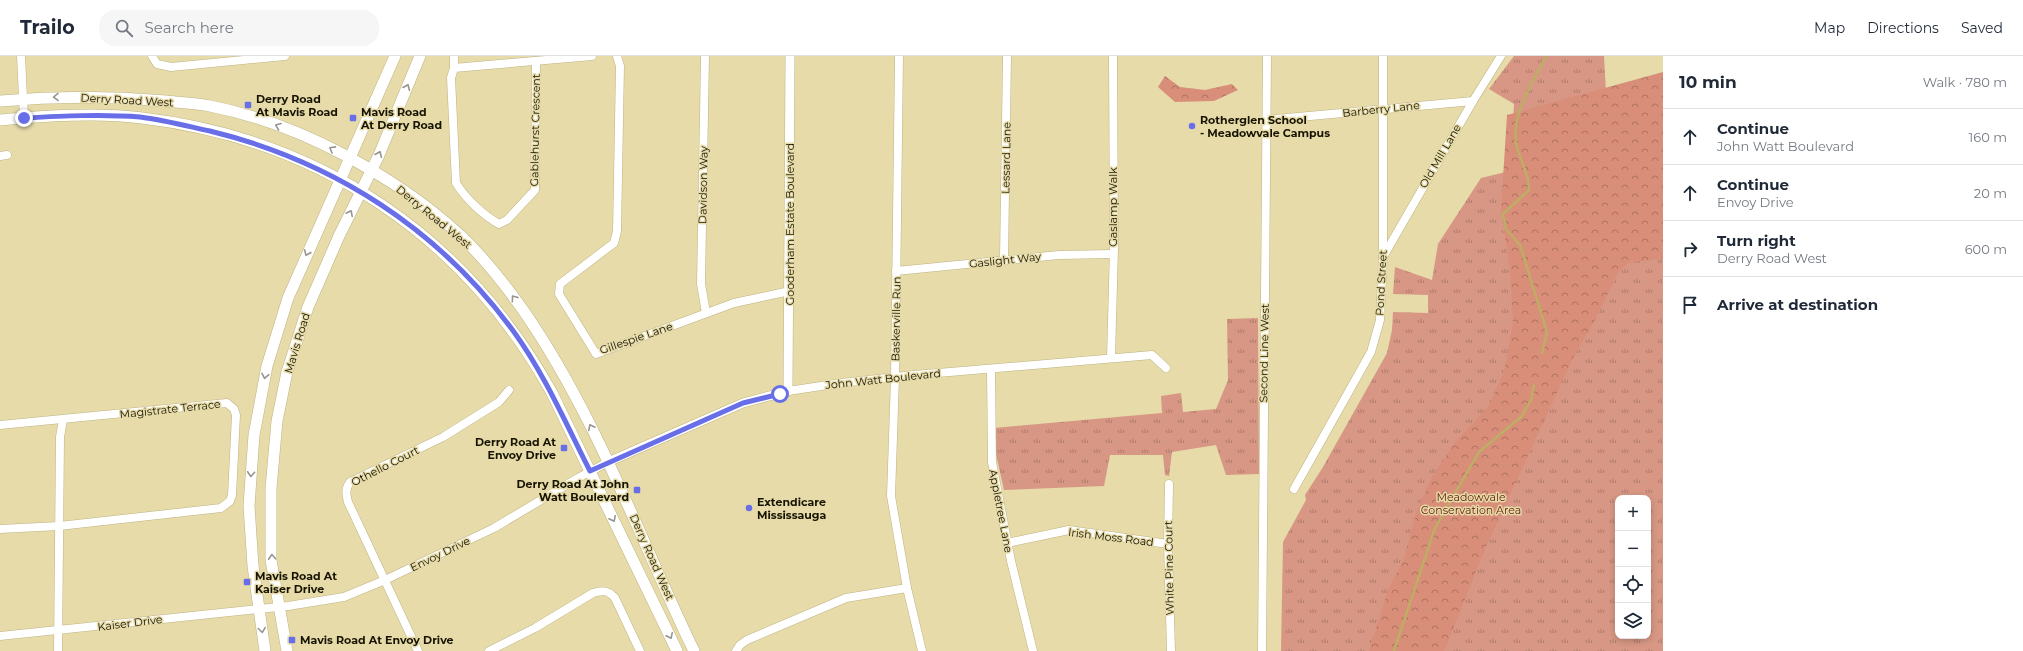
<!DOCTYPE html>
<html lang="en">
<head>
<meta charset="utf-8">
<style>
  :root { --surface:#fff; --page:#f6f6f7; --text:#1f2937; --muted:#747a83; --line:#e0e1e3 }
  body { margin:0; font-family:Montserrat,sans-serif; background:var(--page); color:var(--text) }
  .controls { position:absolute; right:12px; bottom:12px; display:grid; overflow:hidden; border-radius:8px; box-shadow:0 2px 6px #0003 }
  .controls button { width:36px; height:36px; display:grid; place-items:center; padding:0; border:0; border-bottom:1px solid var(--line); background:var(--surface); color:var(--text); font:20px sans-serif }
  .stop { position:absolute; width:12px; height:12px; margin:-9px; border:3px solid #686ee8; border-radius:50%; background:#fff }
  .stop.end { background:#686ee8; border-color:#fff; box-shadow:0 1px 4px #0008 }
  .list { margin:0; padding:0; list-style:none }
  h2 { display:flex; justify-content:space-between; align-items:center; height:52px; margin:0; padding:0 16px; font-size:17px }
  h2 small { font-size:13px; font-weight:400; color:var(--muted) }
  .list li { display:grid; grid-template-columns:26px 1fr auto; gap:12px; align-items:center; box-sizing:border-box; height:56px; padding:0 16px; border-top:1px solid var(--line) }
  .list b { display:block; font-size:15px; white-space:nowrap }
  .list p { margin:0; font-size:13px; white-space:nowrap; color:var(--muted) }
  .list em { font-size:13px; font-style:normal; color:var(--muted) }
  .icon { flex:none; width:22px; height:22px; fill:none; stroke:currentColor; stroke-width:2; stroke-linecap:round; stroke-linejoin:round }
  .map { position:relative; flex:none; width:1663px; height:595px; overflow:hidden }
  header { display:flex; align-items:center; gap:24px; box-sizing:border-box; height:56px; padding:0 20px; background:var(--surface); border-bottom:1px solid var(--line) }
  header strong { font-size:19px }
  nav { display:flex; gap:22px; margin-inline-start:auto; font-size:14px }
  .search { width:280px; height:36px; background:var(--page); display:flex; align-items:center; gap:10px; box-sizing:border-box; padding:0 14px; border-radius:16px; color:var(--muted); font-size:15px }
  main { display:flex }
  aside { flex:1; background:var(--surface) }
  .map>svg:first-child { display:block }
</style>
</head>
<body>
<header>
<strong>Trailo</strong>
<div class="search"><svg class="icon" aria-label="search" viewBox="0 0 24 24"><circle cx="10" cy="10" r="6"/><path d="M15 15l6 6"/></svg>Search here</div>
<nav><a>Map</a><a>Directions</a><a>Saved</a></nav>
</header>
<main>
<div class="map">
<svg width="1663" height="595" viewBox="0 0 1663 595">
  <defs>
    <pattern id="grass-tufts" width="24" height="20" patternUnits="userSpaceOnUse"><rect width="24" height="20" fill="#d79784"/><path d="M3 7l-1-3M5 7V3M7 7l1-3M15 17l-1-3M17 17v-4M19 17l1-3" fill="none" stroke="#ad7a6a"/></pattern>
    <pattern id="forest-crowns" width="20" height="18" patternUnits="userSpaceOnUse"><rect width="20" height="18" fill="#d88e78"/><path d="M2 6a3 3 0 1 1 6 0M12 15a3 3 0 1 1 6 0" fill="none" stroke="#ae7360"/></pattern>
  </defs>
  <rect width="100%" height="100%" fill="#e6dba9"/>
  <!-- grass -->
  <g fill="url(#grass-tufts)" fill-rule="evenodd">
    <path d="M1514,0H1604L1606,36L1663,27V595H1281L1283,486L1306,444L1305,439L1323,411L1387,297L1392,274L1393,256L1428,257V239L1393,238L1395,211L1432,224L1438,188L1481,122L1510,115L1514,48L1489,33ZM1618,442H1648V580H1618Z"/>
    <polygon points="1258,262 1259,418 1226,419 1216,389 1172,396 1169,420 1165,419 1163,399 1110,399 1104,430 1004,434 996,398 994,372 1162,357 1161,340 1181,337 1183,356 1216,353 1228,324 1227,263"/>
  </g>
  <!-- forest -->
  <g fill="url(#forest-crowns)">
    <polygon points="1663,16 1663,202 1628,207 1618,217 1595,264 1573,302 1485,493 1444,595 1369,595 1388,534 1404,503 1416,457 1433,419 1457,384 1488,351 1504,316 1513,266 1510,215 1501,154 1507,59"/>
    <polygon points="1165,20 1180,31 1205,34 1232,28 1238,34 1214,45 1175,46 1158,31"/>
  </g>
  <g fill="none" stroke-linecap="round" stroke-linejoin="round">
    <!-- stream -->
    <g stroke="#bead64" stroke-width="2.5">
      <path d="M1542,297L1547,276L1520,189L1506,173L1503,158L1529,134C1529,117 1519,103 1516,86C1512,56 1533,26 1546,0"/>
      <polyline points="1394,595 1435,472 1479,396 1522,360 1531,344 1534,329"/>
    </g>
    <defs>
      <g id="minor">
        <polyline points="21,0 24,62"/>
        <polyline points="152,0 157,8 171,11 285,0"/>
        <path d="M454,0V12L451,22L456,127C465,142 483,159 499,168L507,164L535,134L536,5"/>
        <polyline points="617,0 620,10 617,175 614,187 560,228 559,238 596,298 734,247 790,235"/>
        <polyline points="705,0 701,228 706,257"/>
        <polyline points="899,0 895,322 891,440 907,532 922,595"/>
        <polyline points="454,12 592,0"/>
        <polyline points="1266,64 1473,45"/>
        <polyline points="0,100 7,99"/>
        <polyline points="1383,201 1473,45 1501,0"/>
        <polyline points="1004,204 1007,0"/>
        <polyline points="896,215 1059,199 1113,198"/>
        <polyline points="1111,302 1114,192 1113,0"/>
        <polyline points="991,313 992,406 1011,505 1033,595"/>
        <polyline points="788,335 841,327 914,319 1152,299 1166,312"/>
        <polyline points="0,369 227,347 234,353 236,359 232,439 230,445 221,452 59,470 0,473"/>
        <polyline points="1169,428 1168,488 1171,595"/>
        <polyline points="1294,433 1371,296 1380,264 1383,201 1383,0"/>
        <polyline points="1007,487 1069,474 1168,488"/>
        <polyline points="0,580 288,550 344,541 385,524 494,472 578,422 608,406"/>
        <polyline points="58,595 60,381 63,364"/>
        <path d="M418,595L348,446C346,438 345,433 350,426L443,381L499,346L509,334"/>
        <path d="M489,595L535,572L593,537C602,534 608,534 615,542L640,595"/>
        <polyline points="736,595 740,589 747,584 846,542 907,532"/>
        <polyline points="1262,595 1267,0"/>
      </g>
      <polyline id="tertiary" points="608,406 743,347 788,335 790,0"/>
      <g id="secondary">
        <path d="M0,45C56,40 110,40 166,45C181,47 196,47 210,50C298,67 394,119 460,179C483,201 504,227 523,254C596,359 639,481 694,595"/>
        <path d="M0,64C44,60 98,56 142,62C320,83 465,180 552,337L677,595"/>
        <polyline points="265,595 253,510 249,450 254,379 267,310 288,242 395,0"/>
        <polyline points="287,595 271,504 271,432 277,365 287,316 308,251 339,180 379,99 420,0"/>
      </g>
    </defs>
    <!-- minor casing -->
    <use href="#minor" stroke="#beb382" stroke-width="9"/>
    <!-- tertiary casing -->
    <use href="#tertiary" stroke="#beb382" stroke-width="10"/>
    <!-- secondary casing -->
    <use href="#secondary" stroke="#beb382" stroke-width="12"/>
    <!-- minor -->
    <use href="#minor" stroke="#fff" stroke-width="8"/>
    <!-- tertiary -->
    <use href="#tertiary" stroke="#fff" stroke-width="9"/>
    <!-- secondary -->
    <use href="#secondary" stroke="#fff" stroke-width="11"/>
  </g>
  <!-- one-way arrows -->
  <defs><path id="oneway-chevron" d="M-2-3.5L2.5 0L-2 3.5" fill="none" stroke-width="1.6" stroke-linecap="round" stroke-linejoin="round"/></defs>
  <g stroke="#97958d">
    <use href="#oneway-chevron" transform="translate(407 31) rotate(-67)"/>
    <use href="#oneway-chevron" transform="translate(56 41) rotate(179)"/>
    <use href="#oneway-chevron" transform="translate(278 70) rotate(-159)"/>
    <use href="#oneway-chevron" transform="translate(332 93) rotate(-151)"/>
    <use href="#oneway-chevron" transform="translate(379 98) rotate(-67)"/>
    <use href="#oneway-chevron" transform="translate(350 157) rotate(-63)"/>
    <use href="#oneway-chevron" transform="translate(307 197) rotate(113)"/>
    <use href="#oneway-chevron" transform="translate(514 242) rotate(-126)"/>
    <use href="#oneway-chevron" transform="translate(265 320) rotate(101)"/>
    <use href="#oneway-chevron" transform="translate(591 371) rotate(-117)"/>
    <use href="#oneway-chevron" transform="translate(251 418) rotate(94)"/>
    <use href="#oneway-chevron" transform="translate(613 463) rotate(64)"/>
    <use href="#oneway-chevron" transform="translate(272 501) rotate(-93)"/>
    <use href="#oneway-chevron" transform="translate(262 574) rotate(82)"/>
    <use href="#oneway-chevron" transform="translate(670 580) rotate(64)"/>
  </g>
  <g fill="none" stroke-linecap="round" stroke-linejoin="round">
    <!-- route -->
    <path stroke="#686ee8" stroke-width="5" d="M24,62C62,60 102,58 140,61C164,64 187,70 210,75C333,105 439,173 514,276C545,319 566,368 590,415L743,347L780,338"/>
  </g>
  <!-- markers -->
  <g fill="#686ee8" stroke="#e6dba9" stroke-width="1.5">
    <rect x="244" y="45" width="8" height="8" rx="2"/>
    <rect x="349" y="58" width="8" height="8" rx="2"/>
    <circle cx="1192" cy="70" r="4"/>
    <rect x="560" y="388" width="8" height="8" rx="2"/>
    <rect x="633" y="430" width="8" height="8" rx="2"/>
    <circle cx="749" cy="452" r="4"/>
    <rect x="243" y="522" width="8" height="8" rx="2"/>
    <rect x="288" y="580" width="8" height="8" rx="2"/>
  </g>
  <g text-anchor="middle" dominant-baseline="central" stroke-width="3" stroke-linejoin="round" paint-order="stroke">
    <!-- poi labels -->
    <g font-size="11" font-weight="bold" fill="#171302" stroke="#e6dba9" text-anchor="start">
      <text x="256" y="43">Derry Road<tspan x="256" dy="13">At Mavis Road</tspan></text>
      <text x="361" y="56">Mavis Road<tspan x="361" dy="13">At Derry Road</tspan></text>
      <text x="1200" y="64">Rotherglen School<tspan x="1200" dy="13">- Meadowvale Campus</tspan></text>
      <text x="556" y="386" text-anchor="end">Derry Road At<tspan x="556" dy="13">Envoy Drive</tspan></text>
      <text x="629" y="428" text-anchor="end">Derry Road At John<tspan x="629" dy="13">Watt Boulevard</tspan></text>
      <text x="757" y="446">Extendicare<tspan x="757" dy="13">Mississauga</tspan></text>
      <text x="255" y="520">Mavis Road At<tspan x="255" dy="13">Kaiser Drive</tspan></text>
      <text x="300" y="584">Mavis Road At Envoy Drive</text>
    </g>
    <!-- street labels -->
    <g font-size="11" fill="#171302" stroke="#e6dba9">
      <text transform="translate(127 44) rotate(3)">Derry Road West</text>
      <text transform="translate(1381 53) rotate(-6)">Barberry Lane</text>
      <text transform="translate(535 74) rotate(-89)">Gablehurst Crescent</text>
      <text transform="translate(1440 100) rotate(-60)">Old Mill Lane</text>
      <text transform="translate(1006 102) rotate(-89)">Lessard Lane</text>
      <text transform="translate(703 129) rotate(-89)">Davidson Way</text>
      <text transform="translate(1113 151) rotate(-90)">Gaslamp Walk</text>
      <text transform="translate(434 161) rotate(39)">Derry Road West</text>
      <text transform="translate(790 168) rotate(-90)">Gooderham Estate Boulevard</text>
      <text transform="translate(1005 204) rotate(-6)">Gaslight Way</text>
      <text transform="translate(1381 227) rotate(-87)">Pond Street</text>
      <text transform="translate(896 263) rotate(-89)">Baskerville Run</text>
      <text transform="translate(636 282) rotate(-19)">Gillespie Lane</text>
      <text transform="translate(297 287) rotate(-73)">Mavis Road</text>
      <text transform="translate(1264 297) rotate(-89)">Second Line West</text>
      <text transform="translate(883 323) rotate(-6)">John Watt Boulevard</text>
      <text transform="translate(170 353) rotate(-6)">Magistrate Terrace</text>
      <text transform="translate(385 410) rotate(-27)">Othello Court</text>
      <text transform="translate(1001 455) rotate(79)">Appletree Lane</text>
      <text transform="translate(1111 481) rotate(7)">Irish Moss Road</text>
      <text transform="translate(440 498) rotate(-26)">Envoy Drive</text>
      <text transform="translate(652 501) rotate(66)">Derry Road West</text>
      <text transform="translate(1169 512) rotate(-91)">White Pine Court</text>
      <text transform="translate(130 567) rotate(-7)">Kaiser Drive</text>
    </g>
    <!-- park labels -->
    <g font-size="11" fill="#65230f" stroke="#e6dba9">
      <text x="1471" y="441">Meadowvale<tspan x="1471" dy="13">Conservation Area</tspan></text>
    </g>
  </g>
</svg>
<div class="controls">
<button>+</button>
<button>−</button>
<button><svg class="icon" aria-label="locate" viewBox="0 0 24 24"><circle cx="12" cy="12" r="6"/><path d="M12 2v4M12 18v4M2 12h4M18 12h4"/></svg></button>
<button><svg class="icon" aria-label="layers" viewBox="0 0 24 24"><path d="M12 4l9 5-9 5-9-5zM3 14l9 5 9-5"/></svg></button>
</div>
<div class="stop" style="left:780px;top:338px"></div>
<div class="stop end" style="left:24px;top:62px"></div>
</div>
<aside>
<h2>10 min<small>Walk · 780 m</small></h2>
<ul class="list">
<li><svg class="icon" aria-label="ahead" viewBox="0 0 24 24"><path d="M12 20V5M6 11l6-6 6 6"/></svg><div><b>Continue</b><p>John Watt Boulevard</p></div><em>160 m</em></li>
<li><svg class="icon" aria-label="ahead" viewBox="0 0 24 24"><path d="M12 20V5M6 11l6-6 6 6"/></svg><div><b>Continue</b><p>Envoy Drive</p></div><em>20 m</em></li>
<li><svg class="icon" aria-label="right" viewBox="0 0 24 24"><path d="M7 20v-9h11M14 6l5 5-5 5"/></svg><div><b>Turn right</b><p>Derry Road West</p></div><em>600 m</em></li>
<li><svg class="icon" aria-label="arrive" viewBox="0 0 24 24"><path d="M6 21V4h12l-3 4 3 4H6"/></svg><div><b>Arrive at destination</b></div></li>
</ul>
</aside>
</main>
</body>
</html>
